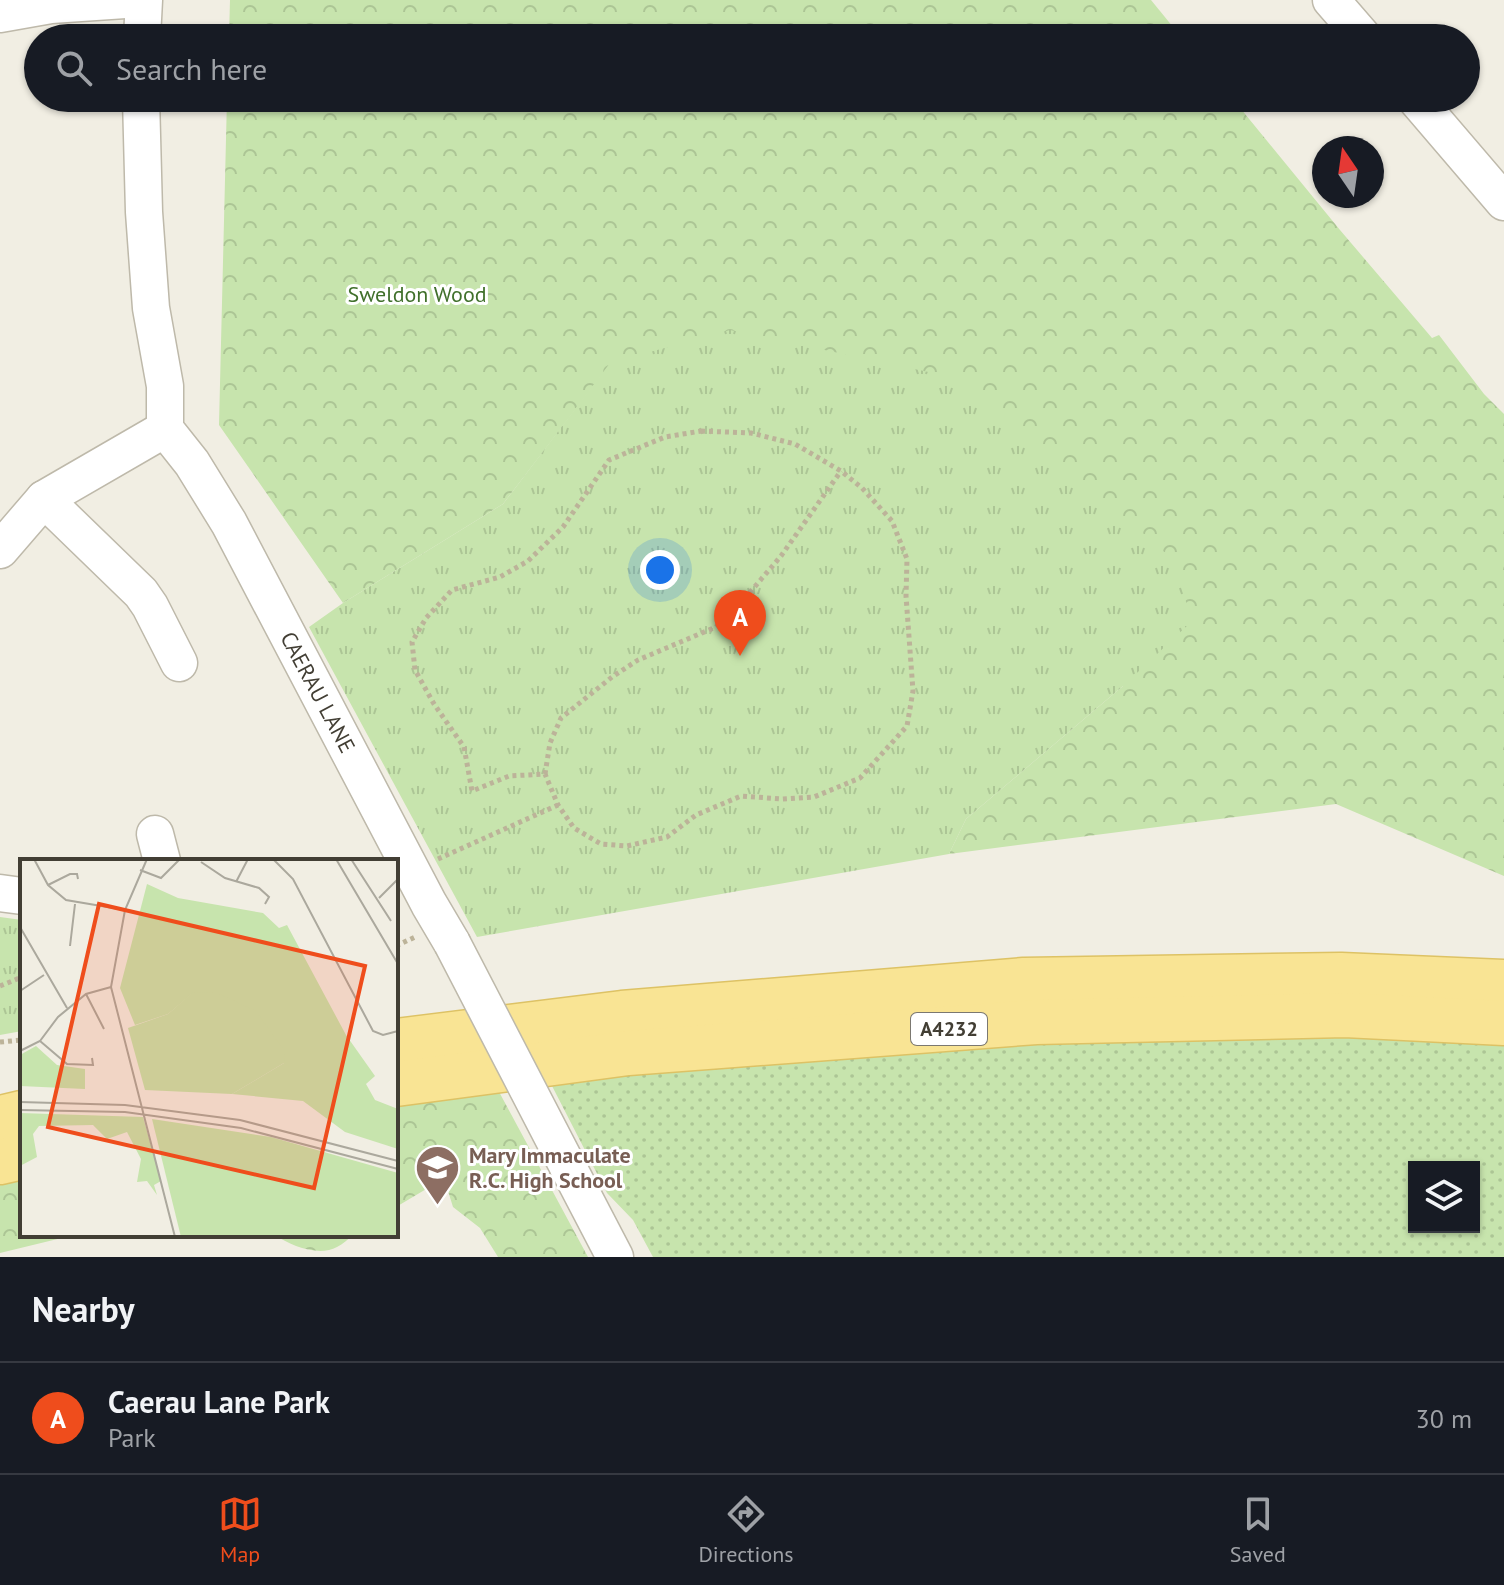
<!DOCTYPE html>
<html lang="en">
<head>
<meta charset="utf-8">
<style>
  :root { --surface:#171b24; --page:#20242c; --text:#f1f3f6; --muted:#9ea1a6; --line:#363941; --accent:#ef4d1c }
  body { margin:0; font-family:"PT Sans",sans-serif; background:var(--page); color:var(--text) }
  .controls { position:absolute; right:24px; bottom:24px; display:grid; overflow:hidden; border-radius:0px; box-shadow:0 2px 6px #0004 }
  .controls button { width:72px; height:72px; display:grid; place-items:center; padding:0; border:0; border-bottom:2px solid var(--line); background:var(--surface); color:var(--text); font:40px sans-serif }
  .compass { position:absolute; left:1312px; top:136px; width:72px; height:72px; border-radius:50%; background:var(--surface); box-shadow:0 2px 6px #0004; rotate:347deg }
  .you { position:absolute; left:660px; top:570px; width:28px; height:28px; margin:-20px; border:6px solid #fff; border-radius:50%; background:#1a73e8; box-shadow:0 0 0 12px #1a73e833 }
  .badge { display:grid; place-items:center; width:52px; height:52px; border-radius:50%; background:var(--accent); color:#fff; font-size:26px; font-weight:700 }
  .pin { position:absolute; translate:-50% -66px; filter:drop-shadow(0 2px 4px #0008) }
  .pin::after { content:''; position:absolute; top:42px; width:28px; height:24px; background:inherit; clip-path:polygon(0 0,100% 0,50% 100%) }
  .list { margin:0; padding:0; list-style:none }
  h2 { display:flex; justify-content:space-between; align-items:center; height:104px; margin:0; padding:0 32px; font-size:34px }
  h2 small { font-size:26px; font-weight:400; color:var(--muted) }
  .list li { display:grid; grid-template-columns:52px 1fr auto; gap:24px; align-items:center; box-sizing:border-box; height:112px; padding:0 32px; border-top:2px solid var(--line) }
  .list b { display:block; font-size:30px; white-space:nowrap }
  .list p { margin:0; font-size:26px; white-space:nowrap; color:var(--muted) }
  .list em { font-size:26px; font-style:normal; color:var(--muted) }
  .icon { flex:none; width:44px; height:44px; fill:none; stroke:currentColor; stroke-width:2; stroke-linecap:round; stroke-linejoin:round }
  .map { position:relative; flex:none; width:1504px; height:1257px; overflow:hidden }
  .search { position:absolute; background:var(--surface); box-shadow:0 2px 6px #0004; left:24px; right:24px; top:24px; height:88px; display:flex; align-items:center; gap:20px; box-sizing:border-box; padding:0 28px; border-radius:44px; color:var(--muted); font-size:30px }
  .sheet { height:216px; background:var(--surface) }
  nav { display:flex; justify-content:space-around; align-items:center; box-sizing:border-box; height:112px; border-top:2px solid var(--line); background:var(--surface); font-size:22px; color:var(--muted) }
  nav a { display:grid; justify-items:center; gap:4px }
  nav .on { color:var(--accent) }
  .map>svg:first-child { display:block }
</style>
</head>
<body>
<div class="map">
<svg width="1504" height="1257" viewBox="0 0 1504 1257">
  <defs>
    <pattern id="grass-dots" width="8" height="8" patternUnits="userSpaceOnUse" patternTransform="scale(2)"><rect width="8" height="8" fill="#c7e4ad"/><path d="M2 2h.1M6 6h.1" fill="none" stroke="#acc595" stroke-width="1.8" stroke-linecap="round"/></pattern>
    <pattern id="forest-crowns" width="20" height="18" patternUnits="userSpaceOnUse" patternTransform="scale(2)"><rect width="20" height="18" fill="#c7e4ad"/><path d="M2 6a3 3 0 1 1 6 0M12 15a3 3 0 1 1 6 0" fill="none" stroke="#acc595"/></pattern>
    <pattern id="park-tufts" width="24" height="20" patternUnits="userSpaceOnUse" patternTransform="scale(2)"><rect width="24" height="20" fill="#c7e4ad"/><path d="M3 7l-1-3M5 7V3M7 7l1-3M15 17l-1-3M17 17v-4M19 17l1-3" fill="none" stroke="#acc595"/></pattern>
  </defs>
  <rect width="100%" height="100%" fill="#f1eee3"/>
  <!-- grass -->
  <path fill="url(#grass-dots)" fill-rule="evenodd" d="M1212,1034L1504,1042V1257H653L633,1220L607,1193L551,1084L826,1053ZM1414,1167H1474V1227H1414Z"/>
  <!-- forest -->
  <g fill="url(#forest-crowns)">
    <polygon points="230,0 1151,0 1182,38 229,38"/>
    <polygon points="227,98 1232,98 1340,230 1432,338 1439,335 1484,394 1504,414 1504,876 1336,804 949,854 966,819 1123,686 611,363 503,504 343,603 219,425"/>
    <polygon points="497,1088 588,1257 498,1257 480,1228 453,1207 448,1191 433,1185 396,1207 396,1099"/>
    <polygon points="22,1169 22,1235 74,1235 0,1253 0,1174"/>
    <path d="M275,1235H353C348,1239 343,1244 337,1247C319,1257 291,1246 275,1235Z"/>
  </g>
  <!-- park -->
  <g fill="url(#park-tufts)">
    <polygon points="730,330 971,381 1179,565 1190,623 1123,686 966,819 949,854 477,937 309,627 343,603 503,504 610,363"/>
    <polygon points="0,917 22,920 22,1031 0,1035"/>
  </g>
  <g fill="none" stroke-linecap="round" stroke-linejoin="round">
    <defs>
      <g id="minor">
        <polyline points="1331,0 1364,38"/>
        <polyline points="0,14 51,5 125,0"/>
        <polyline points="142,38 144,0"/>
        <polyline points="141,98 144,212 151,308 165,386 165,429 192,463 229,523 429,904 452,943"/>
        <polyline points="1415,98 1504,202"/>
        <polyline points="44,499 141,593 150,606 179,663"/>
        <polyline points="0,550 44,499 165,429"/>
        <polyline points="155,834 162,861"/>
        <polyline points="0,893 22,896"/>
        <polyline points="567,1165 615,1257"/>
      </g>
      <g id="major">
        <polyline points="396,1041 622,1013 1024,980 1341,975 1504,982"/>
        <polyline points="396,1084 628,1053 1036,1022 1345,1015 1504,1023"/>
        <polyline points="0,1118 22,1113"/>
        <polyline points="0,1162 22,1157"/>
      </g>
    </defs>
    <!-- minor casing -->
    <use href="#minor" stroke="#beb9aa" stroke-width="39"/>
    <!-- major casing -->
    <use href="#major" stroke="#ddc265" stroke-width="47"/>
    <!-- path -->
    <g stroke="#bcb399" stroke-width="5" stroke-dasharray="4 4" stroke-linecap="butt">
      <polygon points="701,431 751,433 795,444 841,471 862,488 892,521 907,559 906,596 913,691 907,726 860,778 814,797 782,799 741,796 696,815 667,837 627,846 601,844 574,828 558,805 545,774 509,776 472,791 464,747 434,704 415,670 412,642 426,618 452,590 500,577 528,561 563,527 609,460 665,437"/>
      <polyline points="545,774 550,743 561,718 612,677 638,660 716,627 746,597 781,556 841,471"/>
      <polyline points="438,859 558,805"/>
      <polyline points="396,946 415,937"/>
      <polyline points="0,986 22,977"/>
      <polyline points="0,1042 22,1040"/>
    </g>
    <!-- minor -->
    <use href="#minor" stroke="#fff" stroke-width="36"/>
    <!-- major -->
    <use href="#major" stroke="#f9e494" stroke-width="44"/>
    <defs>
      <polyline id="minor-bridge" points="452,943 567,1165"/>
    </defs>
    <!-- minor-bridge casing -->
    <use href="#minor-bridge" stroke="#beb9aa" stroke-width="39" stroke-linecap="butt"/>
    <!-- minor-bridge -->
    <use href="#minor-bridge" stroke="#fff" stroke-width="36"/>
  </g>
  <!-- icons -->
  <defs>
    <symbol id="school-pin" viewBox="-11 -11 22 30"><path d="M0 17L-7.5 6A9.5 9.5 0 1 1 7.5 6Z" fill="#8d6e63" stroke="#fff"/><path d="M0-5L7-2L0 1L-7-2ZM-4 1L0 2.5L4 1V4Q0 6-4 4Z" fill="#fff"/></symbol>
  </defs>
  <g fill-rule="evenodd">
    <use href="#school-pin" x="412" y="1142" width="51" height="69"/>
  </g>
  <g text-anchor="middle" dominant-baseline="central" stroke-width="6" stroke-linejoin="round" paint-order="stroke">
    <!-- shield labels -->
    <rect fill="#fff" stroke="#7b7871" stroke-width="2" x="911" y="1013" width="76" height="32" rx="6"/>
    <g font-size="20" font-weight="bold" fill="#423e34">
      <text x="949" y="1029">A4232</text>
    </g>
    <!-- park labels -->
    <g font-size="22" fill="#40702b" stroke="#fff">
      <text x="417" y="294">Sweldon Wood</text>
    </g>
    <!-- street labels -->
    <g font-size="22" fill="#423e34" stroke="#fff">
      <text transform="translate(318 692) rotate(62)">CAERAU LANE</text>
    </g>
    <!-- education labels -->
    <g font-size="22" font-weight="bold" fill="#785e54" stroke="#fff" text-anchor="start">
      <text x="469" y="1155">Mary Immaculate<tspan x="469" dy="25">R.C. High School</tspan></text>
    </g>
  </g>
  <!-- overview -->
  <g transform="translate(20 859)">
    <rect width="378" height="378" fill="#f1eee3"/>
    <path d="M132,260L251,278L378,314V378H161Z" fill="#c7e4ad"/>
    <path d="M127,25L158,39L243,54L259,69L267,66L326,176L355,217L346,225L355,241L378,250V290L325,273L283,242L212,235L264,204L173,134L148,155L115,166L100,129ZM0,254L123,258L141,322L134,326L137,336L127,322L117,323L121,300L107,273L87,280L73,266L19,267L13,275L17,298L0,307Z" fill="#c7e4ad"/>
    <path d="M195,133L236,152L265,193L264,204L212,235L125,231L108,169L148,155L172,134ZM16,187L37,206L65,210V230L0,227V196Z" fill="#c7e4ad"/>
    <path fill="none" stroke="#aba89d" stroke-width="2" d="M14,0L28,26L46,41L105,51M127,0L105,51L91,128L155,378M253,0L273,20L353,172L363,176L378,172M316,0L378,105M331,0L371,62M181,3L205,19L239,29L249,38L245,45M120,11L141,19L160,0M216,23L228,0M28,26L50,15H57L58,20M359,39L378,20M0,68L47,149M50,87L55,45M0,132L24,116M66,135L84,170M20,182L47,205L73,206L72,199M0,192L20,182L38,158L66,135L91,128M0,243L105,246L220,261L378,302M0,251L105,253L221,269L378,310"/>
    <path fill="#ef4d1c" fill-opacity="0.15" stroke="#ef4d1c" stroke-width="4" d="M79,45L345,107L294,329L28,268Z"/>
    <rect width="378" height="378" fill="none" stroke="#423e34" stroke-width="4"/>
  </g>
</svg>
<div class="controls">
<button><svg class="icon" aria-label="layers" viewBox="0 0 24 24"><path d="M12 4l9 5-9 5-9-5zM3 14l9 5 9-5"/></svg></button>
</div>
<svg class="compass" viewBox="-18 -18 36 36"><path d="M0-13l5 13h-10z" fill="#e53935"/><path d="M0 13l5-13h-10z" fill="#9ea1a6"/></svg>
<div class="you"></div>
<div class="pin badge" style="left:740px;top:656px">A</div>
<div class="search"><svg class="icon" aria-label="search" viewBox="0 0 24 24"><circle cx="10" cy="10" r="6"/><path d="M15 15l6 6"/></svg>Search here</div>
</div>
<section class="sheet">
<h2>Nearby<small></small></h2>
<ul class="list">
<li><span class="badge">A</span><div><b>Caerau Lane Park</b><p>Park</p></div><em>30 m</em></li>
</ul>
</section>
<nav>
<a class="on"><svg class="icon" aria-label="map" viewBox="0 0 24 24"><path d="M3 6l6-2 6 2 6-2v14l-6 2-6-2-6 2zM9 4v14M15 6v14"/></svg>Map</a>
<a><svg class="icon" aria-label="directions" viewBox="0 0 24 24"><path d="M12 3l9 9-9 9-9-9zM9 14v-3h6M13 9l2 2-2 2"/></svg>Directions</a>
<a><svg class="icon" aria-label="saved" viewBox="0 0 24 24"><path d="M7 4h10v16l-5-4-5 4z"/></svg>Saved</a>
</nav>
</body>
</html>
